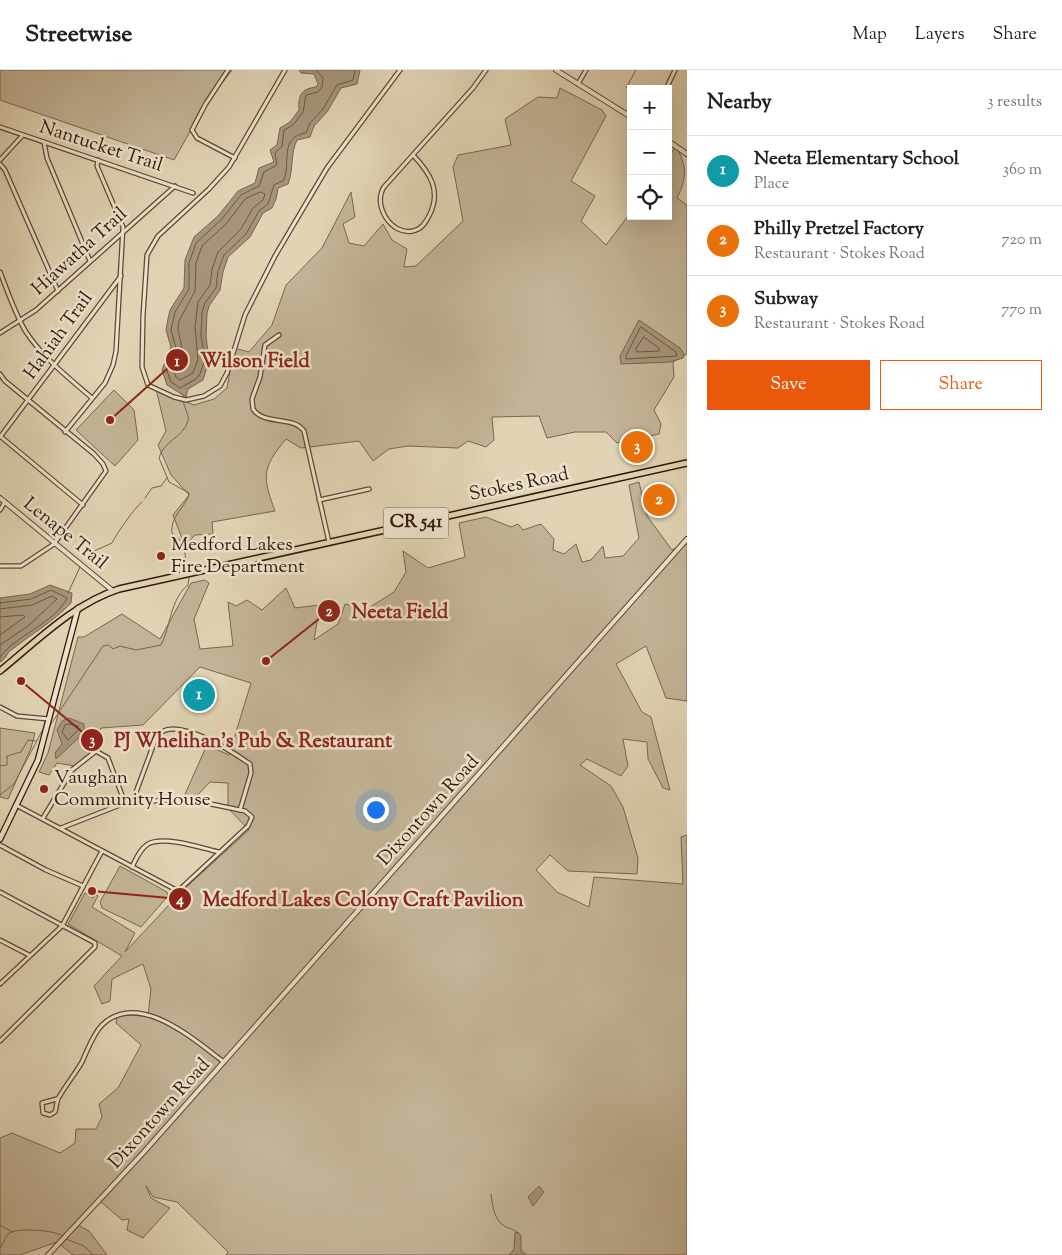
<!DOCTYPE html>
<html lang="en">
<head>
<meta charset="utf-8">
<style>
  :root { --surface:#fff; --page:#f6f6f6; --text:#202124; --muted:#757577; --line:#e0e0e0; --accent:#ea580c }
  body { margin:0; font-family:"Sorts Mill Goudy",serif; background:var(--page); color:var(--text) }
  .controls { position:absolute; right:15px; top:15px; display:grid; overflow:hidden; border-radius:0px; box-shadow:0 5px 20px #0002 }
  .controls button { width:45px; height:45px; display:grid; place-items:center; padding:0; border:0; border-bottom:1px solid var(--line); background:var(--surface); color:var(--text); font:25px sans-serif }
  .you { position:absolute; left:375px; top:739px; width:18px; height:18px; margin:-12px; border:4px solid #fff; border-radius:50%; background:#1a73e8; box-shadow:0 0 0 8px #1a73e833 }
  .badge { display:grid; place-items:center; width:32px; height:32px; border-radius:50%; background:var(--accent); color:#fff; font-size:16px; font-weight:700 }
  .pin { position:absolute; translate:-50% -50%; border:2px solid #fff; box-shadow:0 1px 5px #0006 }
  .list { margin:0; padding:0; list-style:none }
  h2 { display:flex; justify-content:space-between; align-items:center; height:65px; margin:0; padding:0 20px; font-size:21px }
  h2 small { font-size:16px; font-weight:400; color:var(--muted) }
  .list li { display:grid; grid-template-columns:32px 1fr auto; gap:15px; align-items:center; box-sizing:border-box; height:70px; padding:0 20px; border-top:1px solid var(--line) }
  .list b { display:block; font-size:19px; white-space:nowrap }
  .list p { margin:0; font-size:16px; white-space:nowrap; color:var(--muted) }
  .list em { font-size:16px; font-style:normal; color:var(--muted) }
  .actions { display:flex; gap:10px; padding:15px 20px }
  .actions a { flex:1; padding:11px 0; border:1px solid var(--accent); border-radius:0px; text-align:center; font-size:18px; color:var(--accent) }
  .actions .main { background:var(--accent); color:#fff }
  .icon { flex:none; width:28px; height:28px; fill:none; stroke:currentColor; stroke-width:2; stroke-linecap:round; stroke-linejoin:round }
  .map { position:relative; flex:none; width:687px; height:1185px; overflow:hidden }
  header { display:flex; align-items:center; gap:30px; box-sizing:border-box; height:70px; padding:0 25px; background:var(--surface); border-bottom:1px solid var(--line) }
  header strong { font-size:24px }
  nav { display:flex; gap:28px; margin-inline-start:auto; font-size:18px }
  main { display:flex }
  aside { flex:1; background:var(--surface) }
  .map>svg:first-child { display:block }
</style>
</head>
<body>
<header>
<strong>Streetwise</strong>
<nav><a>Map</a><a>Layers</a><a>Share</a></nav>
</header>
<main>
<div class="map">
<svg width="687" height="1185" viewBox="0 0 687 1185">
  <rect width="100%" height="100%" fill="#e1d4b4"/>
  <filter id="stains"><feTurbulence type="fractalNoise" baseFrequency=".004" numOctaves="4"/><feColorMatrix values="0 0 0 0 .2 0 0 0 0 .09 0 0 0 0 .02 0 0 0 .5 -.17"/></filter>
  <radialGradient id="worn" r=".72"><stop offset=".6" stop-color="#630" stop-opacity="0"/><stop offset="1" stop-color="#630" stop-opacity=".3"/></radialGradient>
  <!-- green -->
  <g fill="#c3b497" stroke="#7a6650">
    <polygon points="0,0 232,0 205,35 174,90 0,30"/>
    <path d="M560,18L602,40L606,46L571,111L595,126L581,151L606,175L631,142V146H668V88L676,76C687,96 687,108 677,128L687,135V284L673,292L674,307L654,340L661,354L659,364L617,373L606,362H575L547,368L539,346L492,347L494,370L486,377L468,371L458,378L408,376L389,379L373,391L359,371L301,378L286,369C262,398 262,406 275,441L212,452L213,464L195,465L185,476L173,445L189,425L171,405L158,375L166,361L156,319L194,335L214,329L227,318L234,278L249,282L272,255L286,215L322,178L351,122L355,147L343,154L349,173L364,176L383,154L392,170L407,179L404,197L416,196L463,151L453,97L458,85L511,75L505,49L538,27L557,28Z"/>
    <polygon points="114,320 134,340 138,370 115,396 76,360"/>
    <polygon points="639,412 647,446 672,480 687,472 687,631 666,628 646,576 616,594 642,642 651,647 670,720 663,718 648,689 647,672 623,669 628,696 621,706 587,689 580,695 611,716 623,737 638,788 637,804 568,801 550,785 536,800 557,822 589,837 594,807 683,814 681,767 687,765 687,1185 226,1185 228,1182 177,1132 153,1127 146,1116 151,1128 170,1138 143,1168 127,1160 129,1149 122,1150 100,1131 78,1155 89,1161 107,1185 73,1185 57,1172 20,1185 0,1185 0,1068 12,1063 60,1083 75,1073 76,1059 96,1059 102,1047 99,1034 118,1018 141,975 116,953 117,945 148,946 151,919 143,894 112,909 110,931 102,934 94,916 122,886 68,854 85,823 93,828 95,824 98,826 92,837 135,863 125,882 182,821 249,760 228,738 228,713 210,712 192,731 185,724 207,675 229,685 251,613 200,597 143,655 101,658 93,682 75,696 57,693 49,705 39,702 48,683 78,567 84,567 122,544 160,569 191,513 205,510 209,513 194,549 200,579 233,576 228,532 236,536 247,530 262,540 286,518 295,538 320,535 314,570 338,554 345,534 367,539 394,522 406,502 403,481 428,498 465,487 459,453 486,447 511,457 518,454 523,460 541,454 554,469 553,480 564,484 576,474 582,492 591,490 603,476 605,488 623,486 639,468 629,415"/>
    <polygon points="0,658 35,663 31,678 8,729 0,727"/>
    <polygon points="120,796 167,822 168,826 141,857 102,838 100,832"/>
  </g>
  <!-- water -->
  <g fill="#a6947a" stroke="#78634c">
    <path d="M299,0H360L357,14L341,18L327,42L314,56L310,67L297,70C290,84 294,99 288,114L278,118L276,129L272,138L263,143L250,167L228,187L223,202L220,220L209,236L207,243L206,266L209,291L203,310L188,319L186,327L167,315L162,300L171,277L166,260L168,249L170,240L184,218L185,190L194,167L218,146L238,121L255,113L259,98L274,92L270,80L277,75L280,58L290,52L299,40C298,25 301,19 316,17L318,14L314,4L301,3Z"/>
    <polygon points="639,250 680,278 684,284 683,288 670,292 621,294 620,286"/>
    <path d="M50,515L72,523L71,533C52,553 31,564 10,581C6,585 6,589 0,592V528L30,524Z"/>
    <polygon points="69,648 84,654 84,663 56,689 55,683 62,674 57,660 62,651"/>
    <polygon points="539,1116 544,1122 533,1136 528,1127"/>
    <polygon points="518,1162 521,1166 521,1181 527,1185 509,1185 514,1179 515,1163"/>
  </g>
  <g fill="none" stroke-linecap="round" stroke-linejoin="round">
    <!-- shore -->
    <g stroke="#6c5641" stroke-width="1">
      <path d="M316,0L323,8L322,17L318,22L306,25L303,42L293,55L284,60L282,76L275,83L277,95L264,102L259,116L241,125L221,150L196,173L189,193V219L175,242L171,260L176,278L167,301L171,312L180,318L196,309L200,304L205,289L201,266L202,242L205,233L216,218L218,201L224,185L246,164L259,141L268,134L274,115L284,110C291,91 279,67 306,63L310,53L323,39L337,15L353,10L355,0"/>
      <polygon points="261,122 265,124 263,130 253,138 241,159 218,182 212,199 210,215 198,232 195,257 198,289 193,303 180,310 176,307 174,301 182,278 178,259 179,251 195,221 196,193 202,176 226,154 245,129"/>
      <polygon points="641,257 676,282 677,286 626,289 626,286"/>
      <polygon points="644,267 659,278 659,281 637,282 636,279"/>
      <path d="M0,533L31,529L51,520L67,528C55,553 16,565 0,587"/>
      <polyline points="0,539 32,535 52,526 57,529 28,556 0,575"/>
      <polyline points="0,547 23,545 25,547 0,565"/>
      <polygon points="69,654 78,656 79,659 68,670 62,662 65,655"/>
    </g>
    <!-- stream -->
    <g stroke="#78634c" stroke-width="1">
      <polyline points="626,18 636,0"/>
      <path d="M183,325C182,337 190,344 188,351C183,368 163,371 159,388L169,412L189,423C189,433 173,444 172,457C170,467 178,466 182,473C186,479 185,492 187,500"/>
      <polyline points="145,428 152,418 161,416 167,408"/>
      <path d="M87,490L92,482L112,473C115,466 135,437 142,432"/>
      <polyline points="68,523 80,497"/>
      <path d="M49,657L103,576L108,575L113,579L120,576L136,580L161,575C171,556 170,529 188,515L189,508"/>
      <polyline points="0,696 7,695 7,686 21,682 28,670 36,671"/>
      <polyline points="0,725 14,714 42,661"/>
      <path d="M491,1124C492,1134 494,1149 503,1155C508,1159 513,1158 518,1163"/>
      <polyline points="0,1155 12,1162"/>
      <polyline points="66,1169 84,1176 93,1185"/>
      <path d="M0,1178C3,1174 5,1168 8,1164C15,1157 55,1160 63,1166"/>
    </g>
    <defs>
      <g id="minor">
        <polyline points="228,0 205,35 192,60 197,68 235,88"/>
        <polyline points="285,0 229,97 209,119 158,166 147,185 143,246 142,297 148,315 174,327 186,330 204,326 220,316 227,303 245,245 275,186 327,98 400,0"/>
        <polyline points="578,14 586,0"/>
        <polyline points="666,19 675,0"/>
        <polyline points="0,57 193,123"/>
        <polyline points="44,72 47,88 90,191"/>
        <path d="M413,85C430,103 442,121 429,146C425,153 422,159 413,161C392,166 372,136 384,117L473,18L486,0"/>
        <polyline points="0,90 23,65"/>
        <polyline points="0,94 5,100 58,221"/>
        <path d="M0,202C8,222 15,244 26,262C43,288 69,308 92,328"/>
        <polyline points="0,263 36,240 175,116"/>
        <path d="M279,265L265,275L260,307L252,329L253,339C264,356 293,345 304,361L329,472"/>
        <polyline points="0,304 5,311 94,384 103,394 106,401 54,474 21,496 0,496"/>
        <polyline points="65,362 105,313 113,295 116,281 123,157 97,96 98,90"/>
        <polyline points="0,366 83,435"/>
        <polyline points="0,367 121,206"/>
        <polyline points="319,430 369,419"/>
        <polyline points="0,440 5,432"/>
        <polyline points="0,637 17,646 49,649"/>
        <path d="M132,733L156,668C170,641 233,682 250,694L251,703L240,740"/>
        <polyline points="16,735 178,821 248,756 252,747 245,741 201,732 167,730 125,733 61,758"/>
        <polyline points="43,748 72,700 96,681 108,688 125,733"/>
        <polyline points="0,775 46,800 83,816"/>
        <path d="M132,797C136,789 140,779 148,774C163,765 202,778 219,782"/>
        <polyline points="0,822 95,873 95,877 0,971"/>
        <polyline points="0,870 29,885"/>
        <polyline points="0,914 62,856 102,781"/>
        <path d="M57,1029L42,1033L43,1043L50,1045L55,1042C57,1037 56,1031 59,1027C66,1015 75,1004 82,992C88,979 93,964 102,955C139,919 195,971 224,992"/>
      </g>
      <g id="tertiary">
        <polyline points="556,0 631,47"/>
        <polyline points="668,71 687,84"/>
        <polyline points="0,428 113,521"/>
        <polyline points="48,1185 143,1083 687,469"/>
      </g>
      <polyline id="secondary" points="0,769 38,690 78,538"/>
      <path id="primary" d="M0,601C37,571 73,534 119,519L687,393"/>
    </defs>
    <!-- minor casing -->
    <use href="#minor" stroke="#5e4833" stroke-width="5.5"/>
    <!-- tertiary casing -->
    <use href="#tertiary" stroke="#5e4833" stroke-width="6"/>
    <!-- secondary casing -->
    <use href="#secondary" stroke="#321908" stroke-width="7"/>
    <!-- primary casing -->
    <use href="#primary" stroke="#321908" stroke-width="8"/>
    <!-- minor -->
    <use href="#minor" stroke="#ece3ce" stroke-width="3"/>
    <!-- tertiary -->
    <use href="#tertiary" stroke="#ece3ce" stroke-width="4"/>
    <!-- secondary -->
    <use href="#secondary" stroke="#ece3ce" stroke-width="4.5"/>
    <!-- primary -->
    <use href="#primary" stroke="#e1d4b4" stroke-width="5"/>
  </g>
  <!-- markers -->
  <g fill="#8f2418" stroke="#ece3ce" stroke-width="2">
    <circle cx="161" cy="486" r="5"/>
    <circle cx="44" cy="719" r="5"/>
  </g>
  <g text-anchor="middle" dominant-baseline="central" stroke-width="5" stroke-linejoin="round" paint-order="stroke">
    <!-- shield labels -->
    <rect fill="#ece3ce" stroke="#6a5643" stroke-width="1" x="383.5" y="437.5" width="65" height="31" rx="4"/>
    <g font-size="18" font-weight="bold" fill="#321908">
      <text x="416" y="453">CR 541</text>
    </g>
    <!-- street labels -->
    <g font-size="19" fill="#321908" stroke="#ece3ce">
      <text transform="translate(101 77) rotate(18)">Nantucket Trail</text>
      <text transform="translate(80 182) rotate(-42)">Hiawatha Trail</text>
      <text transform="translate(59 266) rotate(-54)">Hahiah Trail</text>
      <text transform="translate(519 415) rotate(-12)">Stokes Road</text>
      <text transform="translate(65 464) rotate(39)">Lenape Trail</text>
      <text transform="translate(429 741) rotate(-48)">Dixontown Road</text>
      <text transform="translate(160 1044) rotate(-48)">Dixontown Road</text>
    </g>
    <!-- poi labels -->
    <g font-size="19" fill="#321908" stroke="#ece3ce" text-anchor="start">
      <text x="171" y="475">Medford Lakes<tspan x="171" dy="22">Fire Department</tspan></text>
      <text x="54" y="708">Vaughan<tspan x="54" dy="22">Community House</tspan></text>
    </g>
  </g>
  <!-- callouts -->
  <path fill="none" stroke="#8f2418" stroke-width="2" d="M110 350L177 290M266 591L329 541M21 611L92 670M92 821L180 829"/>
  <g fill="#8f2418" stroke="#ece3ce" stroke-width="2">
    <circle cx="110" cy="350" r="5"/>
    <circle cx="266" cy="591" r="5"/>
    <circle cx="21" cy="611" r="5"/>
    <circle cx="92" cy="821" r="5"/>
    <circle cx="177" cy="290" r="12"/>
    <circle cx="329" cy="541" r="12"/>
    <circle cx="92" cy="670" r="12"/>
    <circle cx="180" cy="829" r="12"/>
  </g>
  <g font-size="15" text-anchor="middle" font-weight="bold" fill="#fff">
    <text x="177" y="296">1</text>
    <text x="329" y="546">2</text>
    <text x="92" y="675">3</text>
    <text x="180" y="834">4</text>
  </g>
  <g font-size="20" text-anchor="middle" font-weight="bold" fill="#8f2418" stroke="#ece3ce" stroke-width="5" stroke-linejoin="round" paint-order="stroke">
    <text x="255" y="297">Wilson Field</text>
    <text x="400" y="548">Neeta Field</text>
    <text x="253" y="677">PJ Whelihan's Pub &amp; Restaurant</text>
    <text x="363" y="836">Medford Lakes Colony Craft Pavilion</text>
  </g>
  <rect width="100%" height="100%" filter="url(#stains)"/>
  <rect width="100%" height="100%" fill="url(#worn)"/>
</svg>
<div class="controls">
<button>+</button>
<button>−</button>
<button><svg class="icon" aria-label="locate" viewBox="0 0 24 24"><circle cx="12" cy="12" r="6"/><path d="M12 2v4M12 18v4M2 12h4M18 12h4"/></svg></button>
</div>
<div class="you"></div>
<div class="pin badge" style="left:199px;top:625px;background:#0f9aa8">1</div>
<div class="pin badge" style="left:659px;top:430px;background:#e8710a">2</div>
<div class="pin badge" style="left:637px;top:377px;background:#e8710a">3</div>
</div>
<aside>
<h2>Nearby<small>3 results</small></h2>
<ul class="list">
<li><span class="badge" style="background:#0f9aa8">1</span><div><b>Neeta Elementary School</b><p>Place</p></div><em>360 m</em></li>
<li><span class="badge" style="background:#e8710a">2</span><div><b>Philly Pretzel Factory</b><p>Restaurant · Stokes Road</p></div><em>720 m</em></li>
<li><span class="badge" style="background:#e8710a">3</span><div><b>Subway</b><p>Restaurant · Stokes Road</p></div><em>770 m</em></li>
</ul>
<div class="actions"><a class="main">Save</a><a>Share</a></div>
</aside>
</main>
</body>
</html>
